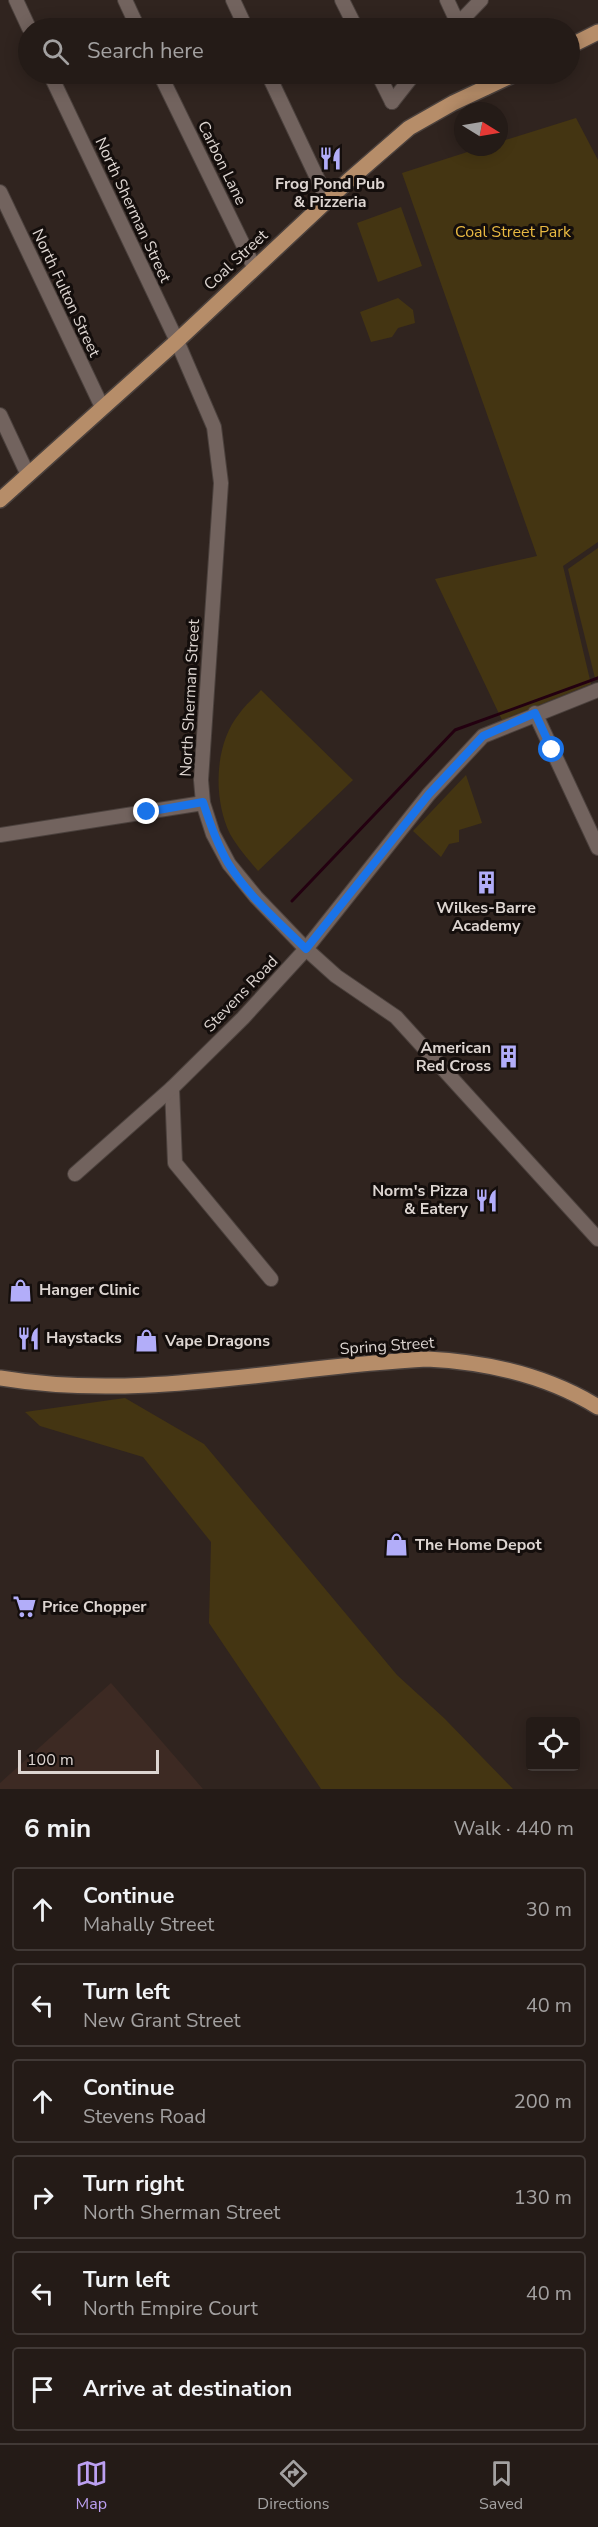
<!DOCTYPE html>
<html lang="en">
<head>
<meta charset="utf-8">
<style>
  :root { --surface:#241b17; --page:#2c2420; --text:#f1f3f6; --muted:#a3a1a1; --line:#413936; --accent:#bca0f2 }
  body { margin:0; font-family:"Nunito Sans",sans-serif; background:var(--page); color:var(--text) }
  .controls { position:absolute; right:18px; bottom:18px; display:grid; overflow:hidden; border-radius:6px; box-shadow:0 3px 15px #0003 }
  .controls button { width:54px; height:54px; display:grid; place-items:center; padding:0; border:0; border-bottom:2px solid var(--line); background:var(--surface); color:var(--text); font:30px sans-serif }
  .compass { position:absolute; left:454px; top:102px; width:54px; height:54px; border-radius:50%; background:var(--surface); box-shadow:0 3px 15px #0003; rotate:101deg }
  .scale { position:absolute; left:18px; bottom:15px; width:141px; box-sizing:border-box; padding-left:6px; border:3px solid #ddd5d1; border-top:0; font-size:16px; line-height:21px; white-space:nowrap; color:#ddd5d1; -webkit-text-stroke:4px #140e0c; paint-order:stroke }
  .stop { position:absolute; width:18px; height:18px; margin:-14px; border:4px solid #1a73e8; border-radius:50%; background:#fff }
  .stop.end { background:#1a73e8; border-color:#fff; box-shadow:0 2px 6px #0008 }
  .list { margin:0; padding:0; list-style:none }
  h2 { display:flex; justify-content:space-between; align-items:center; height:78px; margin:0; padding:0 24px; font-size:26px }
  h2 small { font-size:20px; font-weight:400; color:var(--muted) }
  .list li { display:grid; grid-template-columns:39px 1fr auto; gap:18px; align-items:center; box-sizing:border-box; height:84px; margin:0 12px 12px; padding:0 12px; border:2px solid var(--line); border-radius:6px }
  .list b { display:block; font-size:22px; white-space:nowrap }
  .list p { margin:0; font-size:20px; white-space:nowrap; color:var(--muted) }
  .list em { font-size:20px; font-style:normal; color:var(--muted) }
  .icon { flex:none; width:33px; height:33px; fill:none; stroke:currentColor; stroke-width:2; stroke-linecap:round; stroke-linejoin:round }
  .map { position:relative; flex:none; width:598px; height:1789px; overflow:hidden }
  .search { position:absolute; background:var(--surface); box-shadow:0 3px 15px #0003; left:18px; right:18px; top:18px; height:66px; display:flex; align-items:center; gap:15px; box-sizing:border-box; padding:0 21px; border-radius:33px; color:var(--muted); font-size:22px }
  .sheet { height:654px; background:var(--surface) }
  nav { display:flex; justify-content:space-around; align-items:center; box-sizing:border-box; height:84px; border-top:2px solid var(--line); background:var(--surface); font-size:16px; color:var(--muted) }
  nav a { display:grid; justify-items:center; gap:3px }
  nav .on { color:var(--accent) }
  .map>svg:first-child { display:block }
</style>
</head>
<body>
<div class="map">
<svg width="598" height="1789" viewBox="0 0 598 1789">
  <rect width="100%" height="100%" fill="#30241f"/>
  <!-- built -->
  <polygon fill="#3d2a23" points="111,1683 203,1789 0,1789 0,1783"/>
  <!-- green -->
  <g fill="#443512">
    <polygon points="576,118 598,160 598,542 563,566 591,684 502,720 435,579 537,556 402,173 483,147 499,147 499,142"/>
    <polygon points="401,207 422,266 378,282 357,223"/>
    <polygon points="398,298 413,310 415,323 398,328 392,337 371,342 360,312"/>
    <polygon points="598,548 598,676 595,678 568,569"/>
    <path d="M261,690L353,780L258,871C248,859 238,848 230,834C213,799 214,745 239,714C245,705 254,698 261,690Z"/>
    <polygon points="466,775 482,823 459,830 459,842 449,844 441,857 413,831"/>
    <polygon points="125,1398 204,1444 397,1675 444,1718 513,1789 321,1789 209,1623 211,1542 143,1457 40,1426 25,1412"/>
  </g>
  <g fill="none" stroke-linecap="round" stroke-linejoin="round">
    <!-- stream -->
    <polyline stroke="#230010" stroke-width="3" points="292,901 455,730 598,678"/>
    <defs>
      <g id="minor">
        <polyline points="16,0 29,28"/>
        <polyline points="125,0 138,28"/>
        <polyline points="233,0 246,28"/>
        <polyline points="342,0 356,28"/>
        <polyline points="447,0 460,28"/>
        <polyline points="454,28 481,0"/>
        <polyline points="50,74 177,341 214,427 221,483 201,780 203,803 213,834 229,864 256,897 306,949 336,976 396,1017 598,1239"/>
        <polyline points="160,74 254,267"/>
        <polyline points="268,74 328,201"/>
        <polyline points="378,74 392,102"/>
        <polyline points="479,74 486,88"/>
        <polyline points="392,102 414,74"/>
        <polyline points="0,192 102,407"/>
        <polyline points="0,415 28,475"/>
        <polyline points="535,713 598,848"/>
        <polyline points="0,835 203,803"/>
        <polyline points="172,1088 175,1163 271,1279"/>
        <polyline points="75,1174 172,1088 243,1018 306,949 429,794 483,736 598,690"/>
      </g>
      <g id="major">
        <polyline points="570,46 598,32"/>
        <polyline points="0,500 177,341 348,181 409,128 453,103 515,74"/>
        <path d="M0,1378C143,1402 285,1366 427,1359C487,1362 546,1375 598,1407"/>
      </g>
    </defs>
    <!-- minor casing -->
    <use href="#minor" stroke="#4b413d" stroke-width="16"/>
    <!-- major casing -->
    <use href="#major" stroke="#4b413d" stroke-width="18"/>
    <!-- minor -->
    <use href="#minor" stroke="#72635e" stroke-width="14"/>
    <!-- major -->
    <use href="#major" stroke="#b68d69" stroke-width="15"/>
  </g>
  <g fill="none" stroke-linecap="round" stroke-linejoin="round">
    <!-- route -->
    <path stroke="#1a73e8" stroke-width="8" d="M147,812L203,802C210,824 217,844 228,863C248,896 280,923 306,949L429,794L483,736L535,713L552,750"/>
  </g>
  <!-- icons -->
  <defs>
    <symbol id="restaurant-bare" viewBox="-9 -9 18 18"><path d="M-5-6h1v4h1v-4h1v4h1v-4h1v5L-1.5 .5V6h-2V.5L-5-1ZM5-6V6H3V1.5H1.5Q1.5-4 5-6Z" fill="#b2adf9" stroke="#140e0c" stroke-width="2.5" paint-order="stroke"/></symbol>
    <symbol id="building-bare" viewBox="-9 -9 18 18"><path d="M-4-6H4V6H1V3H-1V6H-4ZM-2.5-4.3h1.7v1.8h-1.7ZM.8-4.3h1.7v1.8H.8ZM-2.5-1h1.7V.8h-1.7ZM.8-1h1.7V.8H.8Z" fill="#b2adf9" stroke="#140e0c" stroke-width="2.5" paint-order="stroke"/></symbol>
    <symbol id="shop-bare" viewBox="-9 -9 18 18"><path d="M-5-2.5h2.3a2.7 3.5 0 0 1 5.4 0H5L5.5 6h-11ZM-1.5-2.5h3a1.5 2.3 0 0 0-3 0Z" fill="#b2adf9" stroke="#140e0c" stroke-width="2.5" paint-order="stroke"/></symbol>
    <symbol id="supermarket-bare" viewBox="-9 -9 18 18"><path d="M-6-5.5h2.5l.6 2H6L4.5 2H-2.5L-4.4-4H-6ZM-1.5 3.2a1.3 1.3 0 1 0 .1 0ZM3 3.2a1.3 1.3 0 1 0 .1 0Z" fill="#b2adf9" stroke="#140e0c" stroke-width="2.5" paint-order="stroke"/></symbol>
  </defs>
  <g fill-rule="evenodd">
    <use href="#restaurant-bare" x="314" y="142" width="33" height="33"/>
    <use href="#building-bare" x="470" y="866" width="33" height="33"/>
    <use href="#building-bare" x="492" y="1040" width="33" height="33"/>
    <use href="#restaurant-bare" x="470" y="1184" width="33" height="33"/>
    <use href="#shop-bare" x="4" y="1274" width="33" height="33"/>
    <use href="#restaurant-bare" x="12" y="1322" width="33" height="33"/>
    <use href="#shop-bare" x="130" y="1324" width="33" height="33"/>
    <use href="#shop-bare" x="380" y="1528" width="33" height="33"/>
    <use href="#supermarket-bare" x="8" y="1590" width="33" height="33"/>
  </g>
  <g text-anchor="middle" dominant-baseline="central" stroke-width="6" stroke-linejoin="round" paint-order="stroke">
    <!-- street labels -->
    <g font-size="16" fill="#ddd5d1" stroke="#140e0c">
      <text transform="translate(222 163) rotate(64)">Carbon Lane</text>
      <text transform="translate(133 210) rotate(65)">North Sherman Street</text>
      <text transform="translate(236 260) rotate(-43)">Coal Street</text>
      <text transform="translate(66 293) rotate(65)">North Fulton Street</text>
      <text transform="translate(190 698) rotate(-87)">North Sherman Street</text>
      <text transform="translate(241 994) rotate(-46)">Stevens Road</text>
      <text transform="translate(387 1346) rotate(-4)">Spring Street</text>
    </g>
    <!-- poi labels -->
    <g font-size="16" font-weight="bold" fill="#ddd5d1" stroke="#140e0c" text-anchor="start">
      <text x="330" y="184" text-anchor="middle">Frog Pond Pub<tspan x="330" dy="18">&amp; Pizzeria</tspan></text>
      <text x="486" y="908" text-anchor="middle">Wilkes-Barre<tspan x="486" dy="18">Academy</tspan></text>
      <text x="491" y="1048" text-anchor="end">American<tspan x="491" dy="18">Red Cross</tspan></text>
      <text x="468" y="1191" text-anchor="end">Norm's Pizza<tspan x="468" dy="18">&amp; Eatery</tspan></text>
      <text x="39" y="1290">Hanger Clinic</text>
      <text x="46" y="1338">Haystacks</text>
      <text x="165" y="1341">Vape Dragons</text>
      <text x="415" y="1545">The Home Depot</text>
      <text x="42" y="1607">Price Chopper</text>
    </g>
    <!-- park labels -->
    <g font-size="16" fill="#e9b942" stroke="#140e0c">
      <text x="513" y="232">Coal Street Park</text>
    </g>
  </g>
</svg>
<div class="controls">
<button><svg class="icon" aria-label="locate" viewBox="0 0 24 24"><circle cx="12" cy="12" r="6"/><path d="M12 2v4M12 18v4M2 12h4M18 12h4"/></svg></button>
</div>
<svg class="compass" viewBox="-18 -18 36 36"><path d="M0-13l5 13h-10z" fill="#e53935"/><path d="M0 13l5-13h-10z" fill="#a3a1a1"/></svg>
<div class="scale">100 m</div>
<div class="stop" style="left:552px;top:750px"></div>
<div class="stop end" style="left:147px;top:812px"></div>
<div class="search"><svg class="icon" aria-label="search" viewBox="0 0 24 24"><circle cx="10" cy="10" r="6"/><path d="M15 15l6 6"/></svg>Search here</div>
</div>
<section class="sheet">
<h2>6 min<small>Walk · 440 m</small></h2>
<ul class="list">
<li><svg class="icon" aria-label="ahead" viewBox="0 0 24 24"><path d="M12 20V5M6 11l6-6 6 6"/></svg><div><b>Continue</b><p>Mahally Street</p></div><em>30 m</em></li>
<li><svg class="icon" aria-label="left" viewBox="0 0 24 24"><path d="M17 20v-9H6M10 6l-5 5 5 5"/></svg><div><b>Turn left</b><p>New Grant Street</p></div><em>40 m</em></li>
<li><svg class="icon" aria-label="ahead" viewBox="0 0 24 24"><path d="M12 20V5M6 11l6-6 6 6"/></svg><div><b>Continue</b><p>Stevens Road</p></div><em>200 m</em></li>
<li><svg class="icon" aria-label="right" viewBox="0 0 24 24"><path d="M7 20v-9h11M14 6l5 5-5 5"/></svg><div><b>Turn right</b><p>North Sherman Street</p></div><em>130 m</em></li>
<li><svg class="icon" aria-label="left" viewBox="0 0 24 24"><path d="M17 20v-9H6M10 6l-5 5 5 5"/></svg><div><b>Turn left</b><p>North Empire Court</p></div><em>40 m</em></li>
<li><svg class="icon" aria-label="arrive" viewBox="0 0 24 24"><path d="M6 21V4h12l-3 4 3 4H6"/></svg><div><b>Arrive at destination</b></div></li>
</ul>
</section>
<nav>
<a class="on"><svg class="icon" aria-label="map" viewBox="0 0 24 24"><path d="M3 6l6-2 6 2 6-2v14l-6 2-6-2-6 2zM9 4v14M15 6v14"/></svg>Map</a>
<a><svg class="icon" aria-label="directions" viewBox="0 0 24 24"><path d="M12 3l9 9-9 9-9-9zM9 14v-3h6M13 9l2 2-2 2"/></svg>Directions</a>
<a><svg class="icon" aria-label="saved" viewBox="0 0 24 24"><path d="M7 4h10v16l-5-4-5 4z"/></svg>Saved</a>
</nav>
</body>
</html>
